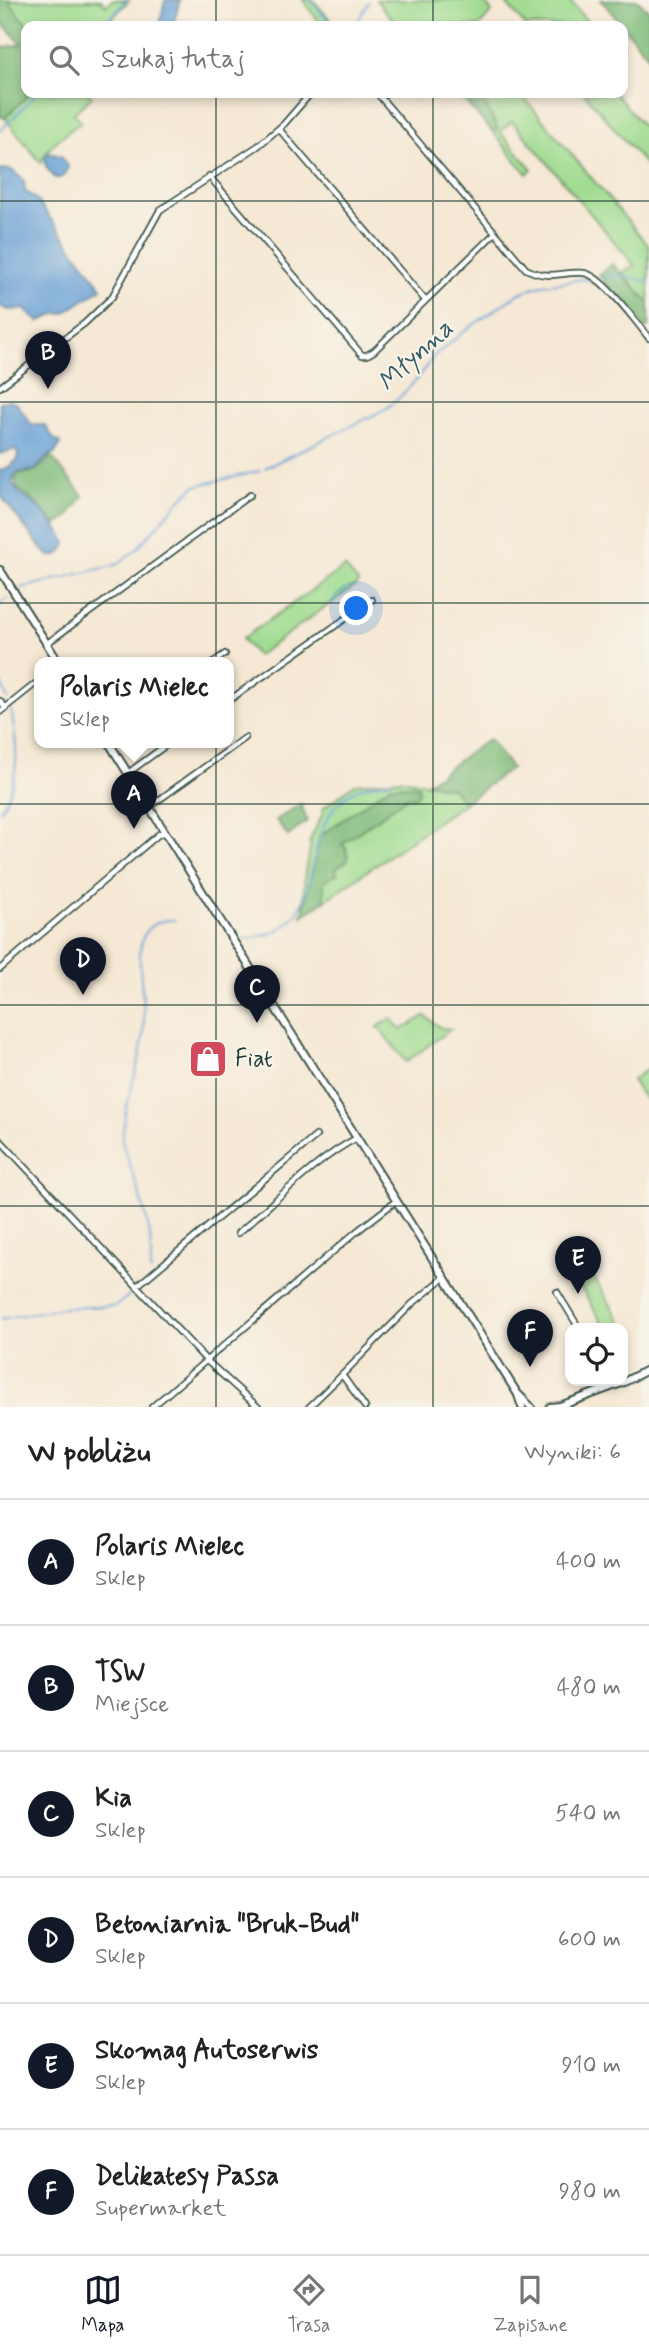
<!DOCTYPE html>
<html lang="pl">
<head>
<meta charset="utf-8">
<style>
  :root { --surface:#fff; --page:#f2f2f2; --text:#222; --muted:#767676; --line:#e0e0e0; --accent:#111827 }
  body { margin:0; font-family:Mynerve,sans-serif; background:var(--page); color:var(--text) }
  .controls { position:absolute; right:21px; bottom:21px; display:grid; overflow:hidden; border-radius:14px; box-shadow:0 4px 10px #0003 }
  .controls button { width:63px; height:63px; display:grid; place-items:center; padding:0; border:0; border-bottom:2px solid var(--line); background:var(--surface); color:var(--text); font:35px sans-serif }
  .you { position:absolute; left:357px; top:609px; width:24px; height:24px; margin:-18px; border:5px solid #fff; border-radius:50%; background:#1a73e8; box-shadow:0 0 0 10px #1a73e833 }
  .badge { display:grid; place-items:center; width:46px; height:46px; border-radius:50%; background:var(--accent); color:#fff; font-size:23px; font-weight:700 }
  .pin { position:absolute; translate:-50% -58px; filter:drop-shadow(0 2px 4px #0008) }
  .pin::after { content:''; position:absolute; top:37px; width:24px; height:21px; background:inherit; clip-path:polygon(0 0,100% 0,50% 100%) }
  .popup { position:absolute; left:34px; top:657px; width:200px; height:91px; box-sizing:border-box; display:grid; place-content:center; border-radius:14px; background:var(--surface); filter:drop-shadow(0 2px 5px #0005); font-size:23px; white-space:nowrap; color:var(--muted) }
  .popup b { font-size:26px; color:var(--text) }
  .popup::after { content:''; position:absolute; left:50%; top:100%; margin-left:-14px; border:14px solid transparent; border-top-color:var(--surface) }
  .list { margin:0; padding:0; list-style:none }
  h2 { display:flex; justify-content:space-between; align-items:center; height:91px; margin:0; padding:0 28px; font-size:30px }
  h2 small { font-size:23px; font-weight:400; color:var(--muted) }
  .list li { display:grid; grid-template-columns:46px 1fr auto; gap:21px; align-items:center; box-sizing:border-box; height:126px; padding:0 28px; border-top:2px solid var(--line) }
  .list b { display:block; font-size:26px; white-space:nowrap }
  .list p { margin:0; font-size:23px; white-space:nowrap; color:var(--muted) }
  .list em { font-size:23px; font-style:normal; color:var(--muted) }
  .icon { flex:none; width:38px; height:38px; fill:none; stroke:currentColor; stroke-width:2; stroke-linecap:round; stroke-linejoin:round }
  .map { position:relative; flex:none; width:649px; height:1407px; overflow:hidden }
  .search { position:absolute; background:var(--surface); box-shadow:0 4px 10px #0003; left:21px; right:21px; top:21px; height:77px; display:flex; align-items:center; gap:18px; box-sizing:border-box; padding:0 24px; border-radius:14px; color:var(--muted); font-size:26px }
  .sheet { height:847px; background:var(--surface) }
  nav { display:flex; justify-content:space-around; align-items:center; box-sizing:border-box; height:98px; border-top:2px solid var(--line); background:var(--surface); font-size:19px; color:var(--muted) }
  nav a { display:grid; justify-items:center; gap:4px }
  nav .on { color:var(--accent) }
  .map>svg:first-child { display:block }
</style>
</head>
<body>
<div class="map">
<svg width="649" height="1407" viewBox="0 0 649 1407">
  <rect width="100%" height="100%" fill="#f7f3e8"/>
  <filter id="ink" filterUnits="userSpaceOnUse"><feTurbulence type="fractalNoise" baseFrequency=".0143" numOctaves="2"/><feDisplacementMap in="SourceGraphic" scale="14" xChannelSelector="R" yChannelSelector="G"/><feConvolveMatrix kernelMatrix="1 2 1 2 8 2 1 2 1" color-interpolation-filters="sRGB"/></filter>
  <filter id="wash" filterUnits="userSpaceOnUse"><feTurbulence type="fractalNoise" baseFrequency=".00686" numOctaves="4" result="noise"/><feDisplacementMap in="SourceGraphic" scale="28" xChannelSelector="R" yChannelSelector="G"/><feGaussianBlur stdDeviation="1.57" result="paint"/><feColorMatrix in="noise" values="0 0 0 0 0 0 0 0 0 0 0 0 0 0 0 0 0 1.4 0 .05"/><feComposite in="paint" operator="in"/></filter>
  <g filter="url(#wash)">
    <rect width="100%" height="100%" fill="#f5e8d4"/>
    <!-- green -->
    <g fill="#a0dc91" stroke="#608c62" stroke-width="2">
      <polygon points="11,0 101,0 106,6 112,0 129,0 105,26 28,26 10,3"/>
      <polygon points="303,0 313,0 336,26 322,26"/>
      <polygon points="376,0 483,0 492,12 479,26 398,26"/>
      <polygon points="503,0 569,0 591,26 526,26"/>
      <path d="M30,93H89L92,97L74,113L81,122C66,134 48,144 41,163L5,118Z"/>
      <polygon points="457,93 520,93 649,246 649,303 622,272 635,266 512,121 500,132 532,169 527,174 492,131 495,131 485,105 467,104"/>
      <polygon points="584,93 615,93 649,133 649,169"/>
      <polygon points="345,567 359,583 257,656 242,639"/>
      <polygon points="401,779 452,788 464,803 324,901 324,881 336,874 336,868 348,858 346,848 342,844 407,797 390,786 320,836 307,899 303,907 305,870 311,845 309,842 323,813 322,809 355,784"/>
      <polygon points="425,1016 441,1028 451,1029 406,1062 378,1027 391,1018 401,1030"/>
      <polygon points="649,1068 649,1106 632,1080"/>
      <polygon points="576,1248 623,1325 619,1328 605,1328 563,1257"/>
    </g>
    <!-- forest -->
    <g fill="#80bc7b" stroke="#507c58" stroke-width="2">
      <polygon points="0,0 11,0 10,3 28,26 26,26 26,93 30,93 5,118 0,116 0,48 22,44 0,21"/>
      <polygon points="601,0 638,0 649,11 649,57"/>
      <polygon points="467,104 485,104 498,129 492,131"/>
      <polygon points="612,264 649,303 649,326 645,329 599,275"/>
      <path d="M51,456L83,496L68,517L57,525L35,502L17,488L15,479L19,474C34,474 42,467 51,456Z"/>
      <polygon points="489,739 511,768 464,803 452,788 427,783"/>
      <polygon points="403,785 418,786 419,791 416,797 407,797 342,844 346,848 347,861 336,868 337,874 324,881 324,901 302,916 320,836 390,786"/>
      <polygon points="301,804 307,821 288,836 276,820"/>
    </g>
    <!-- water -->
    <g fill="#67a0d6" stroke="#436e85" stroke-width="2">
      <polygon points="165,0 180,0 173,26 159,26"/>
      <path d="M49,153L61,156L68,166C67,174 63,179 55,178L46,167L45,156Z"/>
      <polygon points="0,169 12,170 24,181 25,191 37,200 102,288 63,314 57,313 39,322 24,309 7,310 0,306"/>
      <path d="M9,400L17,404L32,425H45L54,439L61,443L55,453L47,457L35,470L16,473L12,482C17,495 28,498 37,506C47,515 56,527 64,538L66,544C62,552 59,557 49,556L42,549L0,495V470L9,467L19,458L16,449L0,454V402Z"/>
    </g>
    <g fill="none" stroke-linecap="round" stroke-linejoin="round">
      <!-- stream -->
      <g stroke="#67a0d6" stroke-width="2">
        <polyline points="310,0 333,26"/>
        <polyline points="102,26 127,0"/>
        <polyline points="355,26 369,2"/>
        <polyline points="0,131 37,93"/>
        <path d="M603,277C620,273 633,277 649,282"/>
        <polyline points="265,468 384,410 396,401 418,378 434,356 470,327 518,294 537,286 584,279 592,281"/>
        <polyline points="21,588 116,565 136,550 178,502 195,486 260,471"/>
        <polyline points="0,605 8,598"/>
        <polyline points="0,679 8,700"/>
        <path d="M0,811C21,779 18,746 11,710"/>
        <path d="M244,939C342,931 286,828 356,790C368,784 381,783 393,781"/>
        <path d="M150,1272C156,1229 136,1186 123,1145C120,1104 144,1064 144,1023C145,999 136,962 142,941C146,925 160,919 175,920"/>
        <polyline points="0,1319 61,1308 116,1306 136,1290"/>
      </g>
    </g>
  </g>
  <g filter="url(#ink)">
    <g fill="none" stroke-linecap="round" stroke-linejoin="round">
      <defs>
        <g id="minor">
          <path d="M377,93L526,269C551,281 560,271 584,273C602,275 637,323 649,338"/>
          <polyline points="279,129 425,300"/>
          <polyline points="209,176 362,355 367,355 374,351 495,233"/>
          <polyline points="0,387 85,323 112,297 160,210 258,146 284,124 311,93"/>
          <polyline points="46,644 250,495"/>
          <polyline points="212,663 225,654"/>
          <polyline points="0,701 6,708"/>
          <polyline points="228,701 372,600"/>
          <polyline points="0,712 40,680"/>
          <polyline points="128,773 169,743"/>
          <polyline points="149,807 245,738"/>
          <polyline points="0,969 159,834 165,832"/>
          <polyline points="0,1140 207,1361 258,1407"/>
          <path d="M238,1233C273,1204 317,1158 357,1138"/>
          <polyline points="137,1286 316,1136"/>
          <polyline points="557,1292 579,1328"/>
          <polyline points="342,1375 412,1304 445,1277"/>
          <polyline points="152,1407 356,1232 396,1201"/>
          <polyline points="309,1407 342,1375 365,1407"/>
        </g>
        <g id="tertiary">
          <polyline points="0,570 59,663"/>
          <polyline points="109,743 517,1393 531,1407"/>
          <polyline points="518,1395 522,1407"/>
          <polyline points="550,1407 560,1406 624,1382 649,1369"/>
        </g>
      </defs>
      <!-- minor casing -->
      <use href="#minor" stroke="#3f574c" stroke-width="8"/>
      <!-- tertiary casing -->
      <use href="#tertiary" stroke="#3f574c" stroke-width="10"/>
      <!-- minor -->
      <use href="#minor" stroke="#fff" stroke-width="4.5"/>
      <!-- tertiary -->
      <use href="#tertiary" stroke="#fff" stroke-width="6"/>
    </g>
  </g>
  <!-- grid -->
  <path fill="none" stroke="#1f3d34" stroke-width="2" stroke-opacity="0.55" d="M216,0V26M433,0V26M216,93V1407M433,93V1407M0,201H649M0,402H649M0,603H649M0,804H649M0,1005H649M0,1206H649"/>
  <!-- icons -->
  <defs>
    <symbol id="shop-square" viewBox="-11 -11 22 22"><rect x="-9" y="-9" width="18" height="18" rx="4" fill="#d1495b" stroke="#f7f3e8"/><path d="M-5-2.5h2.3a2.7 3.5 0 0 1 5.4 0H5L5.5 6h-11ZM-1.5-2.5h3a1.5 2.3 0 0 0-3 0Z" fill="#fff"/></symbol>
  </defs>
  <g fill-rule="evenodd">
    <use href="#shop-square" x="186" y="1037" width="44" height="44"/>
  </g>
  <g text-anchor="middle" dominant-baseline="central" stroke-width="5" stroke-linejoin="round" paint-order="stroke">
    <!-- poi labels -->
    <g font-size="24" fill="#1f3d34" stroke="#f7f3e8" text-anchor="start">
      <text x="235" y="1059">Fiat</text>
    </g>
    <!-- water labels -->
    <g font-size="26" font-style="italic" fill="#355b65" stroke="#f7f3e8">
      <text transform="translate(416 356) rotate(-43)">Młynna</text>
    </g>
  </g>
</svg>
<div class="controls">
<button><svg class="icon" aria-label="locate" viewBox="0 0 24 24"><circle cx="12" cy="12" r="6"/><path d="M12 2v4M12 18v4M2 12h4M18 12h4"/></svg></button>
</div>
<div class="you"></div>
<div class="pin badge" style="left:134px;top:829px">A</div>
<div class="popup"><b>Polaris Mielec</b>Sklep</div>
<div class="pin badge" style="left:48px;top:389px">B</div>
<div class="pin badge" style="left:257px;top:1023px">C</div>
<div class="pin badge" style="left:83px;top:995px">D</div>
<div class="pin badge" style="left:578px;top:1294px">E</div>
<div class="pin badge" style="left:530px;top:1367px">F</div>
<div class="search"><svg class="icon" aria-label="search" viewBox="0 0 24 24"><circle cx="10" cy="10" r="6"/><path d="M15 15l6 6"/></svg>Szukaj tutaj</div>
</div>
<section class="sheet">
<h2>W pobliżu<small>Wyniki: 6</small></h2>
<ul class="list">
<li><span class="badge">A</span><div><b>Polaris Mielec</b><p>Sklep</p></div><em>400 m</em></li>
<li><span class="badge">B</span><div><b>TSW</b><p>Miejsce</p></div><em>480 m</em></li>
<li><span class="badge">C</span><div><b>Kia</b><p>Sklep</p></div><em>540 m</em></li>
<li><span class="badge">D</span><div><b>Betoniarnia &quot;Bruk-Bud&quot;</b><p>Sklep</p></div><em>600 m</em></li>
<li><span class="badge">E</span><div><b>Skomag Autoserwis</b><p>Sklep</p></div><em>910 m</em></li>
<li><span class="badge">F</span><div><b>Delikatesy Passa</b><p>Supermarket</p></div><em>980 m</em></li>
</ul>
</section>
<nav>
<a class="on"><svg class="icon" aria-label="map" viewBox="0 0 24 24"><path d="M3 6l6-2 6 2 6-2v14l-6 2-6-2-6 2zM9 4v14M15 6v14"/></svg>Mapa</a>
<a><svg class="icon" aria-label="directions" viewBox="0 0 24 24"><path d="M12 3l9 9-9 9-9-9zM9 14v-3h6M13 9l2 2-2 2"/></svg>Trasa</a>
<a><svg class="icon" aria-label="saved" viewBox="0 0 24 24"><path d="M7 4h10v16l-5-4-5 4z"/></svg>Zapisane</a>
</nav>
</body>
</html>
